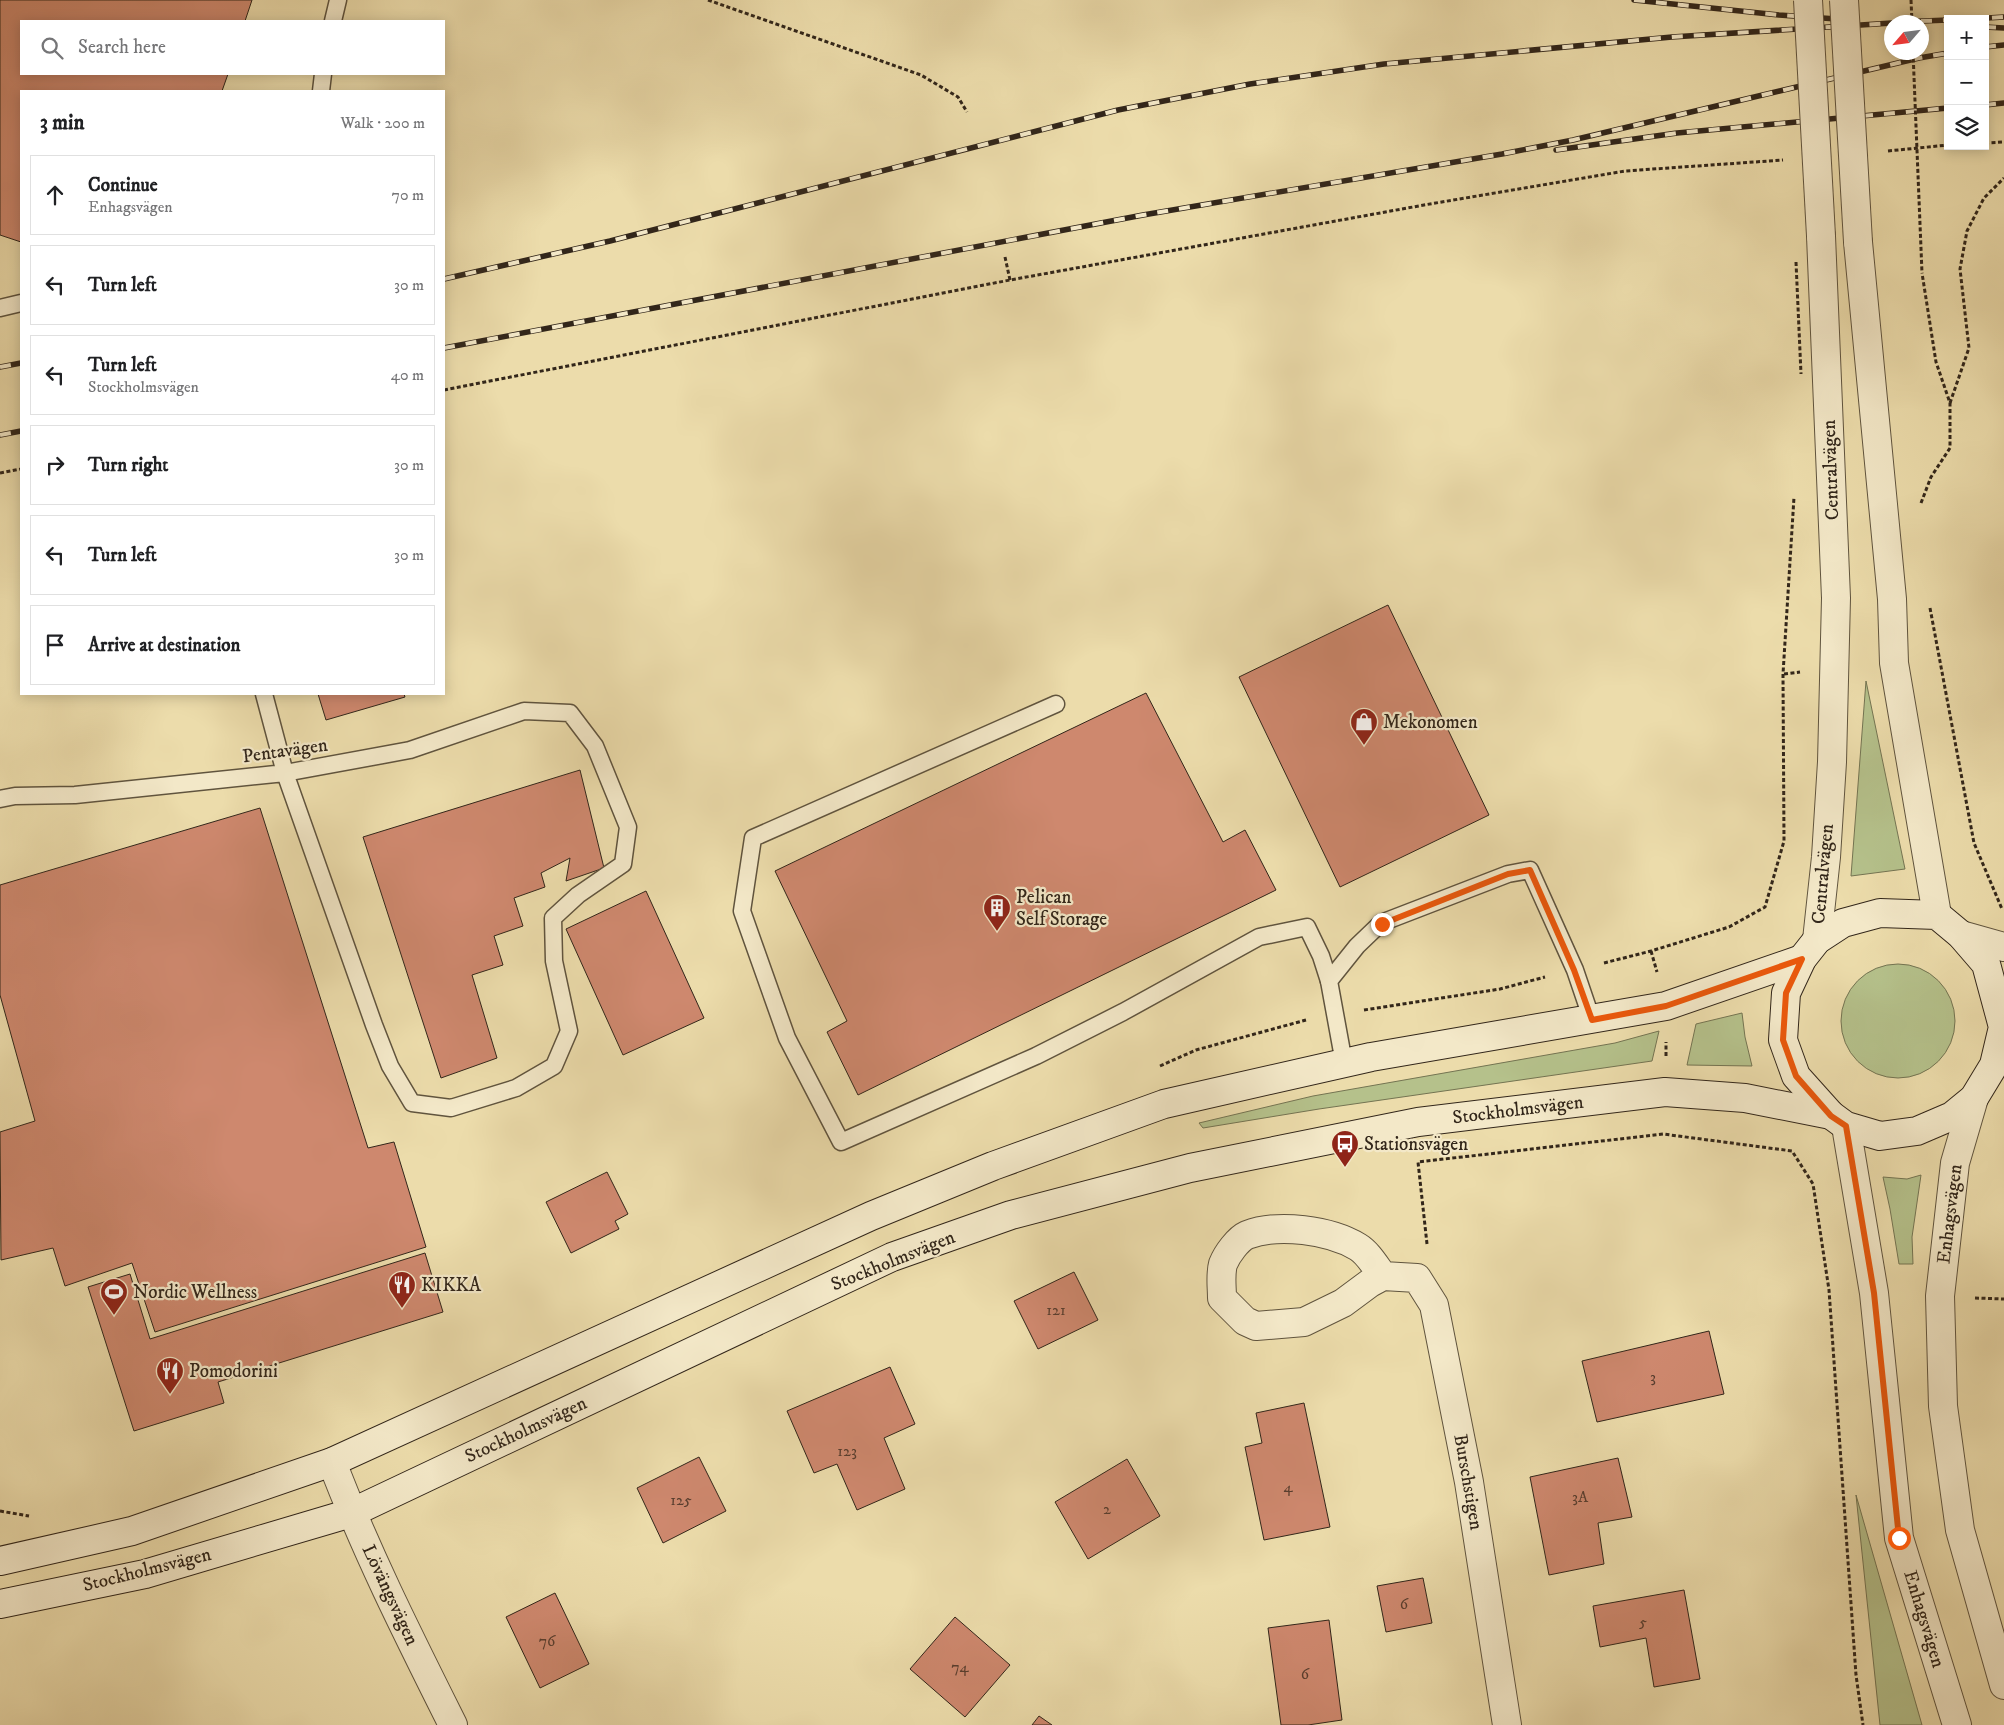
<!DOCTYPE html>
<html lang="en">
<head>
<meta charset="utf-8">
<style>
  :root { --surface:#fff; --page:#f2f2f2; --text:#202124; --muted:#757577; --line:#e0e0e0 }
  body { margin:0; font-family:"IM FELL DW Pica",serif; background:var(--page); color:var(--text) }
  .controls { position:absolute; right:15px; top:15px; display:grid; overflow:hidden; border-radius:0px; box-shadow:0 2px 12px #0003 }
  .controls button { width:45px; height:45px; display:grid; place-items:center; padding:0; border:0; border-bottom:1px solid var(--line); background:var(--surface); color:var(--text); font:25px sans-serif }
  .compass { position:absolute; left:1884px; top:15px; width:45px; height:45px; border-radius:50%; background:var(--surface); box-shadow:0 2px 12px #0003; rotate:242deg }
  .stop { position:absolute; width:15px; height:15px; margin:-11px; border:4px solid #ea580c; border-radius:50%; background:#fff }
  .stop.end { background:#ea580c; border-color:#fff; box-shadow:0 1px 5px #0008 }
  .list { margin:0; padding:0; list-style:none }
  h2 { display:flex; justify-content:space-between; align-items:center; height:65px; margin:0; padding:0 20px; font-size:21px }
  h2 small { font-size:16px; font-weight:400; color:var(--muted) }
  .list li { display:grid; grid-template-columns:32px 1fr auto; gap:15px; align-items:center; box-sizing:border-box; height:80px; margin:0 10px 10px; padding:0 10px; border:1px solid var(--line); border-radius:0px }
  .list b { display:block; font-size:19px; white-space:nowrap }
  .list p { margin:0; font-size:16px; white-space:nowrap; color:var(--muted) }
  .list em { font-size:16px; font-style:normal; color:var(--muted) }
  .icon { flex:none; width:28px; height:28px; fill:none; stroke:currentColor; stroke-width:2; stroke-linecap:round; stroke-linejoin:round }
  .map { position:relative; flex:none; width:2004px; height:1725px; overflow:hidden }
  .search { position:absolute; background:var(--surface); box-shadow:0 2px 12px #0003; left:20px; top:20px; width:425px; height:55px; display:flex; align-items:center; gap:12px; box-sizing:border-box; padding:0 18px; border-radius:0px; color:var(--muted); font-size:19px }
  .panel { position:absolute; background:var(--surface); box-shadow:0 2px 12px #0003; left:20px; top:90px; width:425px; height:605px; border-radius:0px }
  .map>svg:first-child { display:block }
</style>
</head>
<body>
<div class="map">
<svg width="2004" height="1725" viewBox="0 0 2004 1725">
  <rect width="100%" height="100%" fill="#ecdcab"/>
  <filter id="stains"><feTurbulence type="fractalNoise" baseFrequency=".004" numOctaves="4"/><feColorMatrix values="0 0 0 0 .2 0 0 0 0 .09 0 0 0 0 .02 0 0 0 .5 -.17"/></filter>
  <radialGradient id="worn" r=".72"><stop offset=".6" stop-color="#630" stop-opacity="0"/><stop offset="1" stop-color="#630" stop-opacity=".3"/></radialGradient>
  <!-- green -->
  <g fill="#b5c18b" stroke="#747452">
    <polygon points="1866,681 1905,869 1851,876"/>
    <circle cx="1898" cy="1021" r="57"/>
    <polygon points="1742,1013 1745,1037 1752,1066 1687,1065 1696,1024"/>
    <polygon points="1659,1031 1652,1061 1319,1109 1203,1128 1199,1123 1313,1096 1615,1043"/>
    <polygon points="1921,1175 1912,1237 1913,1264 1899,1264 1890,1209 1883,1177 1907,1179"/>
    <polygon points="1856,1495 1922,1725 1880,1725"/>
  </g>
  <!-- building -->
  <g fill="#ce886e" stroke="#32261a">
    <polygon points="0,0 252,0 245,21 21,21 21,74 228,74 222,91 21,91 21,242 0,235"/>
    <polygon points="1388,605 1489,815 1340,887 1239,677"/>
    <polygon points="1146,693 1223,842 1245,830 1276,890 858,1095 827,1032 847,1021 775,871"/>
    <polygon points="318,694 404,694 405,697 326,720"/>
    <polygon points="580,770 604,868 566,881 570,858 541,873 545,887 514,898 523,926 494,936 503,965 472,975 497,1058 441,1078 363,837"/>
    <polygon points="260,808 368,1148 394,1142 426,1247 155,1332 132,1263 65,1286 53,1248 1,1260 0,1132 35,1121 0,995 0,885"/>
    <polygon points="646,891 704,1018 623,1055 566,929"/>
    <polygon points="607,1172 628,1214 615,1221 619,1229 571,1253 546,1202"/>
    <polygon points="425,1253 443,1312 218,1382 224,1403 134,1431 88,1287 130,1274 150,1339"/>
    <polygon points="1074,1272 1098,1320 1038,1349 1014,1301"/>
    <polygon points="1709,1331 1724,1394 1597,1422 1582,1361"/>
    <polygon points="890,1367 915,1424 884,1438 905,1489 857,1510 837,1464 814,1473 787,1411"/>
    <polygon points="1304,1403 1330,1527 1264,1540 1245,1447 1262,1443 1256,1413"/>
    <polygon points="699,1457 726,1511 663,1543 637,1488"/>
    <polygon points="1618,1458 1632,1517 1598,1523 1604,1564 1549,1575 1530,1477"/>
    <polygon points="1127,1459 1160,1516 1088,1559 1055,1502"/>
    <polygon points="1423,1578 1432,1623 1386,1632 1377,1586"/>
    <polygon points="1684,1590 1700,1679 1654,1687 1646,1638 1600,1647 1593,1606"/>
    <polygon points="555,1593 589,1664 540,1688 506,1617"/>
    <polygon points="955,1617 1010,1665 965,1717 910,1669"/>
    <polygon points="1329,1620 1342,1720 1308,1725 1281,1725 1268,1628"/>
    <polygon points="1039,1716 1052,1725 1032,1725"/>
  </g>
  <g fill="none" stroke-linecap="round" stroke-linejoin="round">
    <defs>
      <g id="service">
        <polyline points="333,21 338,0"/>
        <polyline points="321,91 323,74"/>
        <polyline points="0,308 21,303"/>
        <polyline points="1056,704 753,838 742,911 787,1038 841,1142 1036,1056 1123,1012 1259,937 1307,927 1321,956 1329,981"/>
        <polyline points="0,799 15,796 75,795 285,773 410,750 524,711 570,713 595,746 628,827 623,864 578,895 553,918 554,961 569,1031 554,1066 516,1088 451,1108 412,1103 390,1066 374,1025 285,773 264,694"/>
        <polyline points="1344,1063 1329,981 1357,946 1381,923 1508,874 1530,870 1575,970 1592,1020"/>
      </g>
      <g id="minor">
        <polyline points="1961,935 2004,947"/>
        <path d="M1383,1276C1376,1267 1368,1253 1358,1247C1330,1230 1278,1223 1247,1235C1238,1239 1227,1254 1223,1264C1220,1275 1222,1287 1222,1298L1245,1321L1256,1326L1304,1322L1343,1303L1370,1283L1383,1276L1417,1278L1434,1305L1469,1482L1507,1725"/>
        <path d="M332,1462C366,1552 410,1639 453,1725"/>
      </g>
      <g id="tertiary">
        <polyline points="1858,242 1892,599 1894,663 1937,915"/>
        <polyline points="1817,940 1826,857 1832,762 1836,598 1821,236"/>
        <polyline points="1974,1098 1955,1163 1940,1296 1943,1406 1960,1530 2004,1685"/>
        <polyline points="1846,1126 1874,1293 1899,1538 1957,1725"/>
      </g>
      <g id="secondary">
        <polygon points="1880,913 1937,915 1961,935 1986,964 2003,1027 1994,1065 1974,1098 1952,1116 1917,1131 1880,1136 1846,1126 1831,1115 1796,1076 1783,1040 1786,993 1802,959 1817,940 1843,923"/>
        <polyline points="0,1561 132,1531 332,1462 871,1216 993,1166 1164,1104 1371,1057 1666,1006 1802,959"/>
        <polyline points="0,1604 145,1574 351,1513 892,1257 1011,1215 1190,1168 1418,1122 1665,1092 1745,1098 1831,1115"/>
      </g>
    </defs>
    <!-- service casing -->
    <use href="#service" stroke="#60543e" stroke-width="19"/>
    <!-- minor casing -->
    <use href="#minor" stroke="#60543e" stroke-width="30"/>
    <!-- tertiary casing -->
    <use href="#tertiary" stroke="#60543e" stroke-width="30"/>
    <!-- secondary casing -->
    <use href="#secondary" stroke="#32261a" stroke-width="30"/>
    <!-- path -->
    <g stroke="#32261a" stroke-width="3" stroke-dasharray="4 2.5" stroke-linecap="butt">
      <polyline points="708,0 921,75 958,97 967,112"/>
      <polyline points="1985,143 2004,142"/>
      <polyline points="1888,151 1948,145"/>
      <polyline points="1005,257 1010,280"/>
      <polyline points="444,390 1010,280 1424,205 1625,171 1783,160"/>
      <polyline points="1950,403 1969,348 1960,269 1967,231 1984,198 2004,178"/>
      <polyline points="0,473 21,469"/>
      <polyline points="1921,503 1931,477 1950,448 1950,403 1936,362 1922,273"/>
      <polyline points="1930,608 1974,843 2002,909"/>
      <polyline points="1784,674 1800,672"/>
      <polyline points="1651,951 1657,972"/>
      <polyline points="1604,963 1651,951 1729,927 1765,907 1784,841 1783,674 1794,497"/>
      <polyline points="1364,1010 1500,989 1545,977"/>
      <polyline points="1666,1056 1666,1042"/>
      <polyline points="1160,1066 1196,1050 1306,1020"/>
      <polyline points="1427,1244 1418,1162 1663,1134 1792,1151 1813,1184 1829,1290 1856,1675 1863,1725"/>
      <polyline points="1975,1298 2004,1299"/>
      <polyline points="0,1511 29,1516"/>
    </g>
    <!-- service -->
    <use href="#service" stroke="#f3e8c8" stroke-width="16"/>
    <!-- minor -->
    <use href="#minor" stroke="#f3e8c8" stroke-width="28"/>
    <!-- tertiary -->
    <use href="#tertiary" stroke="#f3e8c8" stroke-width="28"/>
    <!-- secondary -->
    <use href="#secondary" stroke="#f3e8c8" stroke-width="28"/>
    <defs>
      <g id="rail">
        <polyline points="1634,0 1779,15 1851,20"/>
        <polyline points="1970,19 2004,17"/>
        <polyline points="1899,22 1948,20"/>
        <polyline points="1985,27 2004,28"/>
        <polyline points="1985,47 2004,45"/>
        <polyline points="1985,105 2004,103"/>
        <polyline points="1556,150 1677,133 1948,108"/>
        <polyline points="444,279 610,241 1118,110 1250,84 1384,64 1672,37 1892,23"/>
        <polyline points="444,348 1143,215 1502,154 1573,140 1919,58 1948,53"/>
        <polyline points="0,367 21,363"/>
        <polyline points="0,435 21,431"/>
      </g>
    </defs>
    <!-- rail casing -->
    <use href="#rail" stroke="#32261a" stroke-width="5.5"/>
    <!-- rail -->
    <use href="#rail" stroke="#f3e8c8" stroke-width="4" stroke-dasharray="11" stroke-linecap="butt"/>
    <defs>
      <g id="tertiary-bridge">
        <polyline points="1808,0 1821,236"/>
        <polyline points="1844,0 1858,242"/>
      </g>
    </defs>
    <!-- tertiary-bridge casing -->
    <use href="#tertiary-bridge" stroke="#60543e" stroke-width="30" stroke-linecap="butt"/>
    <!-- path-bridge -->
    <g stroke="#32261a" stroke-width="3" stroke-dasharray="4 2.5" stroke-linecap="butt">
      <polyline points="1911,0 1912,22"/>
      <polyline points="1913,52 1922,273"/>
      <polyline points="1796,262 1801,374"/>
    </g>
    <!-- tertiary-bridge -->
    <use href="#tertiary-bridge" stroke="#f3e8c8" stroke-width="28"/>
  </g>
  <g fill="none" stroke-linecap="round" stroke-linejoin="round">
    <!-- route -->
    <polyline stroke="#ea580c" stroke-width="6" points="1382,924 1508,874 1530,870 1574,970 1592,1020 1666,1006 1802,959 1786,993 1783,1040 1796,1076 1831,1116 1846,1126 1874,1293 1899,1538"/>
  </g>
  <!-- icons -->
  <defs>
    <symbol id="shop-pin" viewBox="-11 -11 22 30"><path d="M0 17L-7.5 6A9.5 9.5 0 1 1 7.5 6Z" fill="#8f2418" stroke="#f3e8c8"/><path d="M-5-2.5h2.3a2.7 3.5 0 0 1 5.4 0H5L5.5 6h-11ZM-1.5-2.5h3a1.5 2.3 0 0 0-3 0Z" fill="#fff"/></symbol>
    <symbol id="building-pin" viewBox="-11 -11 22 30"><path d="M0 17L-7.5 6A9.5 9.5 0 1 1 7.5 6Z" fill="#8f2418" stroke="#f3e8c8"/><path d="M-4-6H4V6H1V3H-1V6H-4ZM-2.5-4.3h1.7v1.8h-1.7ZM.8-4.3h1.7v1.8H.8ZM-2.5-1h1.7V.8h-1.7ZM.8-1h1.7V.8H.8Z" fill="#fff"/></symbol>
    <symbol id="bus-pin" viewBox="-11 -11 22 30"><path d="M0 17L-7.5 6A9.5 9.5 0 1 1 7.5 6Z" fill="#8f2418" stroke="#f3e8c8"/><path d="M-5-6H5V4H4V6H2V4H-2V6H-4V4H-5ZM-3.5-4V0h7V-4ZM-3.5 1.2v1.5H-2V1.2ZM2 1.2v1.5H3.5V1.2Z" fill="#fff"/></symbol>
    <symbol id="restaurant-pin" viewBox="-11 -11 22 30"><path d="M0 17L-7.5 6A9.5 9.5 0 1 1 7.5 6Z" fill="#8f2418" stroke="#f3e8c8"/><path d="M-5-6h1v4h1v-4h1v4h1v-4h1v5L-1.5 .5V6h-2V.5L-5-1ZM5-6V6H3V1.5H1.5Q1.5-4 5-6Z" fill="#fff"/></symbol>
    <symbol id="stadium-pin" viewBox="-11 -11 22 30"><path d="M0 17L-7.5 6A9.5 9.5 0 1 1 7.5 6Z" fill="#8f2418" stroke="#f3e8c8"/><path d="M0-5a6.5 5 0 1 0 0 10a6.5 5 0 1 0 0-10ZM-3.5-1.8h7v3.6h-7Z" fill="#fff"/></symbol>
  </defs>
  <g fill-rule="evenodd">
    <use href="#shop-pin" x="1348" y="706" width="32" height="43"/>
    <use href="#building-pin" x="981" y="892" width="32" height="43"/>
    <use href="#bus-pin" x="1329" y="1128" width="32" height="43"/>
    <use href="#restaurant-pin" x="386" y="1269" width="32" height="43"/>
    <use href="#stadium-pin" x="98" y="1276" width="32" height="43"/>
    <use href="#restaurant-pin" x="154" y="1355" width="32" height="43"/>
  </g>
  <g text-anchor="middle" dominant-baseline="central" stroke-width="4.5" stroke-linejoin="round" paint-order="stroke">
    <!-- number labels -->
    <g font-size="16" fill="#593e2f">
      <text x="1056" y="1310">121</text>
      <text x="1653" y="1377">3</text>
      <text x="847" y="1451">123</text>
      <text x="1288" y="1487">4</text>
      <text x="1580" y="1497">3A</text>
      <text x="681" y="1500">125</text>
      <text x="1107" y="1509">2</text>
      <text x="1404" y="1604">6</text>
      <text x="1643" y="1622">5</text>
      <text x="547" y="1641">76</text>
      <text x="960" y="1667">74</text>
      <text x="1305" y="1674">6</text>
    </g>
    <!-- street labels -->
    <g font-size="19" fill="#32261a" stroke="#f3e8c8">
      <text transform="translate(1831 470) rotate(-92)">Centralvägen</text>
      <text transform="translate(285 751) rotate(-8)">Pentavägen</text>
      <text transform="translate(1823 874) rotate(-85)">Centralvägen</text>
      <text transform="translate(1518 1110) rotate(-7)">Stockholmsvägen</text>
      <text transform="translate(1950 1214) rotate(-83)">Enhagsvägen</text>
      <text transform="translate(893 1261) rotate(-22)">Stockholmsvägen</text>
      <text transform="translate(526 1430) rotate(-25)">Stockholmsvägen</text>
      <text transform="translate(1468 1482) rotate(80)">Burschstigen</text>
      <text transform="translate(147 1570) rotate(-14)">Stockholmsvägen</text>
      <text transform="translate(390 1595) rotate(65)">Lövängsvägen</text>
      <text transform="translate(1924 1619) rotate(73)">Enhagsvägen</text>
    </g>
    <!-- poi labels -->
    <g font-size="19" fill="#32261a" stroke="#f3e8c8" text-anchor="start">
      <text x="1383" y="722">Mekonomen</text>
      <text x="1016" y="897">Pelican<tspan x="1016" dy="22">Self Storage</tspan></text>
      <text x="1364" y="1144">Stationsvägen</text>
      <text x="421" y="1285">KIKKA</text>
      <text x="133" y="1292">Nordic Wellness</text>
      <text x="189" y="1371">Pomodorini</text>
    </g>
  </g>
  <rect width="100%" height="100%" filter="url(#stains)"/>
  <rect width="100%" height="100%" fill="url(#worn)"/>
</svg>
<div class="controls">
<button>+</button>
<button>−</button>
<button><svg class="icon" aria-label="layers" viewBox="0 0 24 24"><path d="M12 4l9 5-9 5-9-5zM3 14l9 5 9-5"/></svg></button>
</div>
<svg class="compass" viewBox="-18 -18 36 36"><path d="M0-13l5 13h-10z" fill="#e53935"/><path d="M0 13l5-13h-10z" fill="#757577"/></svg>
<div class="stop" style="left:1899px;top:1538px"></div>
<div class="stop end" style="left:1382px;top:924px"></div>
<div class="search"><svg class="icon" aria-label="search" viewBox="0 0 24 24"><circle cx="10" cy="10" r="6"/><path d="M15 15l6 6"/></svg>Search here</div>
<section class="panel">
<h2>3 min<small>Walk · 200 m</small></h2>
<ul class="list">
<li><svg class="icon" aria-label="ahead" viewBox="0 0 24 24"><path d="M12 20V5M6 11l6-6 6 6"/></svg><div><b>Continue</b><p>Enhagsvägen</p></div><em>70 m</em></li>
<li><svg class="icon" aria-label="left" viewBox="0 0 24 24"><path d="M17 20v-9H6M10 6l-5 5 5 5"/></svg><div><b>Turn left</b></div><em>30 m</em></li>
<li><svg class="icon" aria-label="left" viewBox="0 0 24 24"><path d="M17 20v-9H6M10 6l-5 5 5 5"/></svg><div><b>Turn left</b><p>Stockholmsvägen</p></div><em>40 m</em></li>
<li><svg class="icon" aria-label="right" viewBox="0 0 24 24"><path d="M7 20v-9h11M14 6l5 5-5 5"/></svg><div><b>Turn right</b></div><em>30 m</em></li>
<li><svg class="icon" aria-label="left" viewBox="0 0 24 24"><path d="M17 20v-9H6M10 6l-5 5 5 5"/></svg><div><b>Turn left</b></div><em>30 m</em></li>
<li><svg class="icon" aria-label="arrive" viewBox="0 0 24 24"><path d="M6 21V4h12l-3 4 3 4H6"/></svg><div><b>Arrive at destination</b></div></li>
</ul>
</section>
</div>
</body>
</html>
